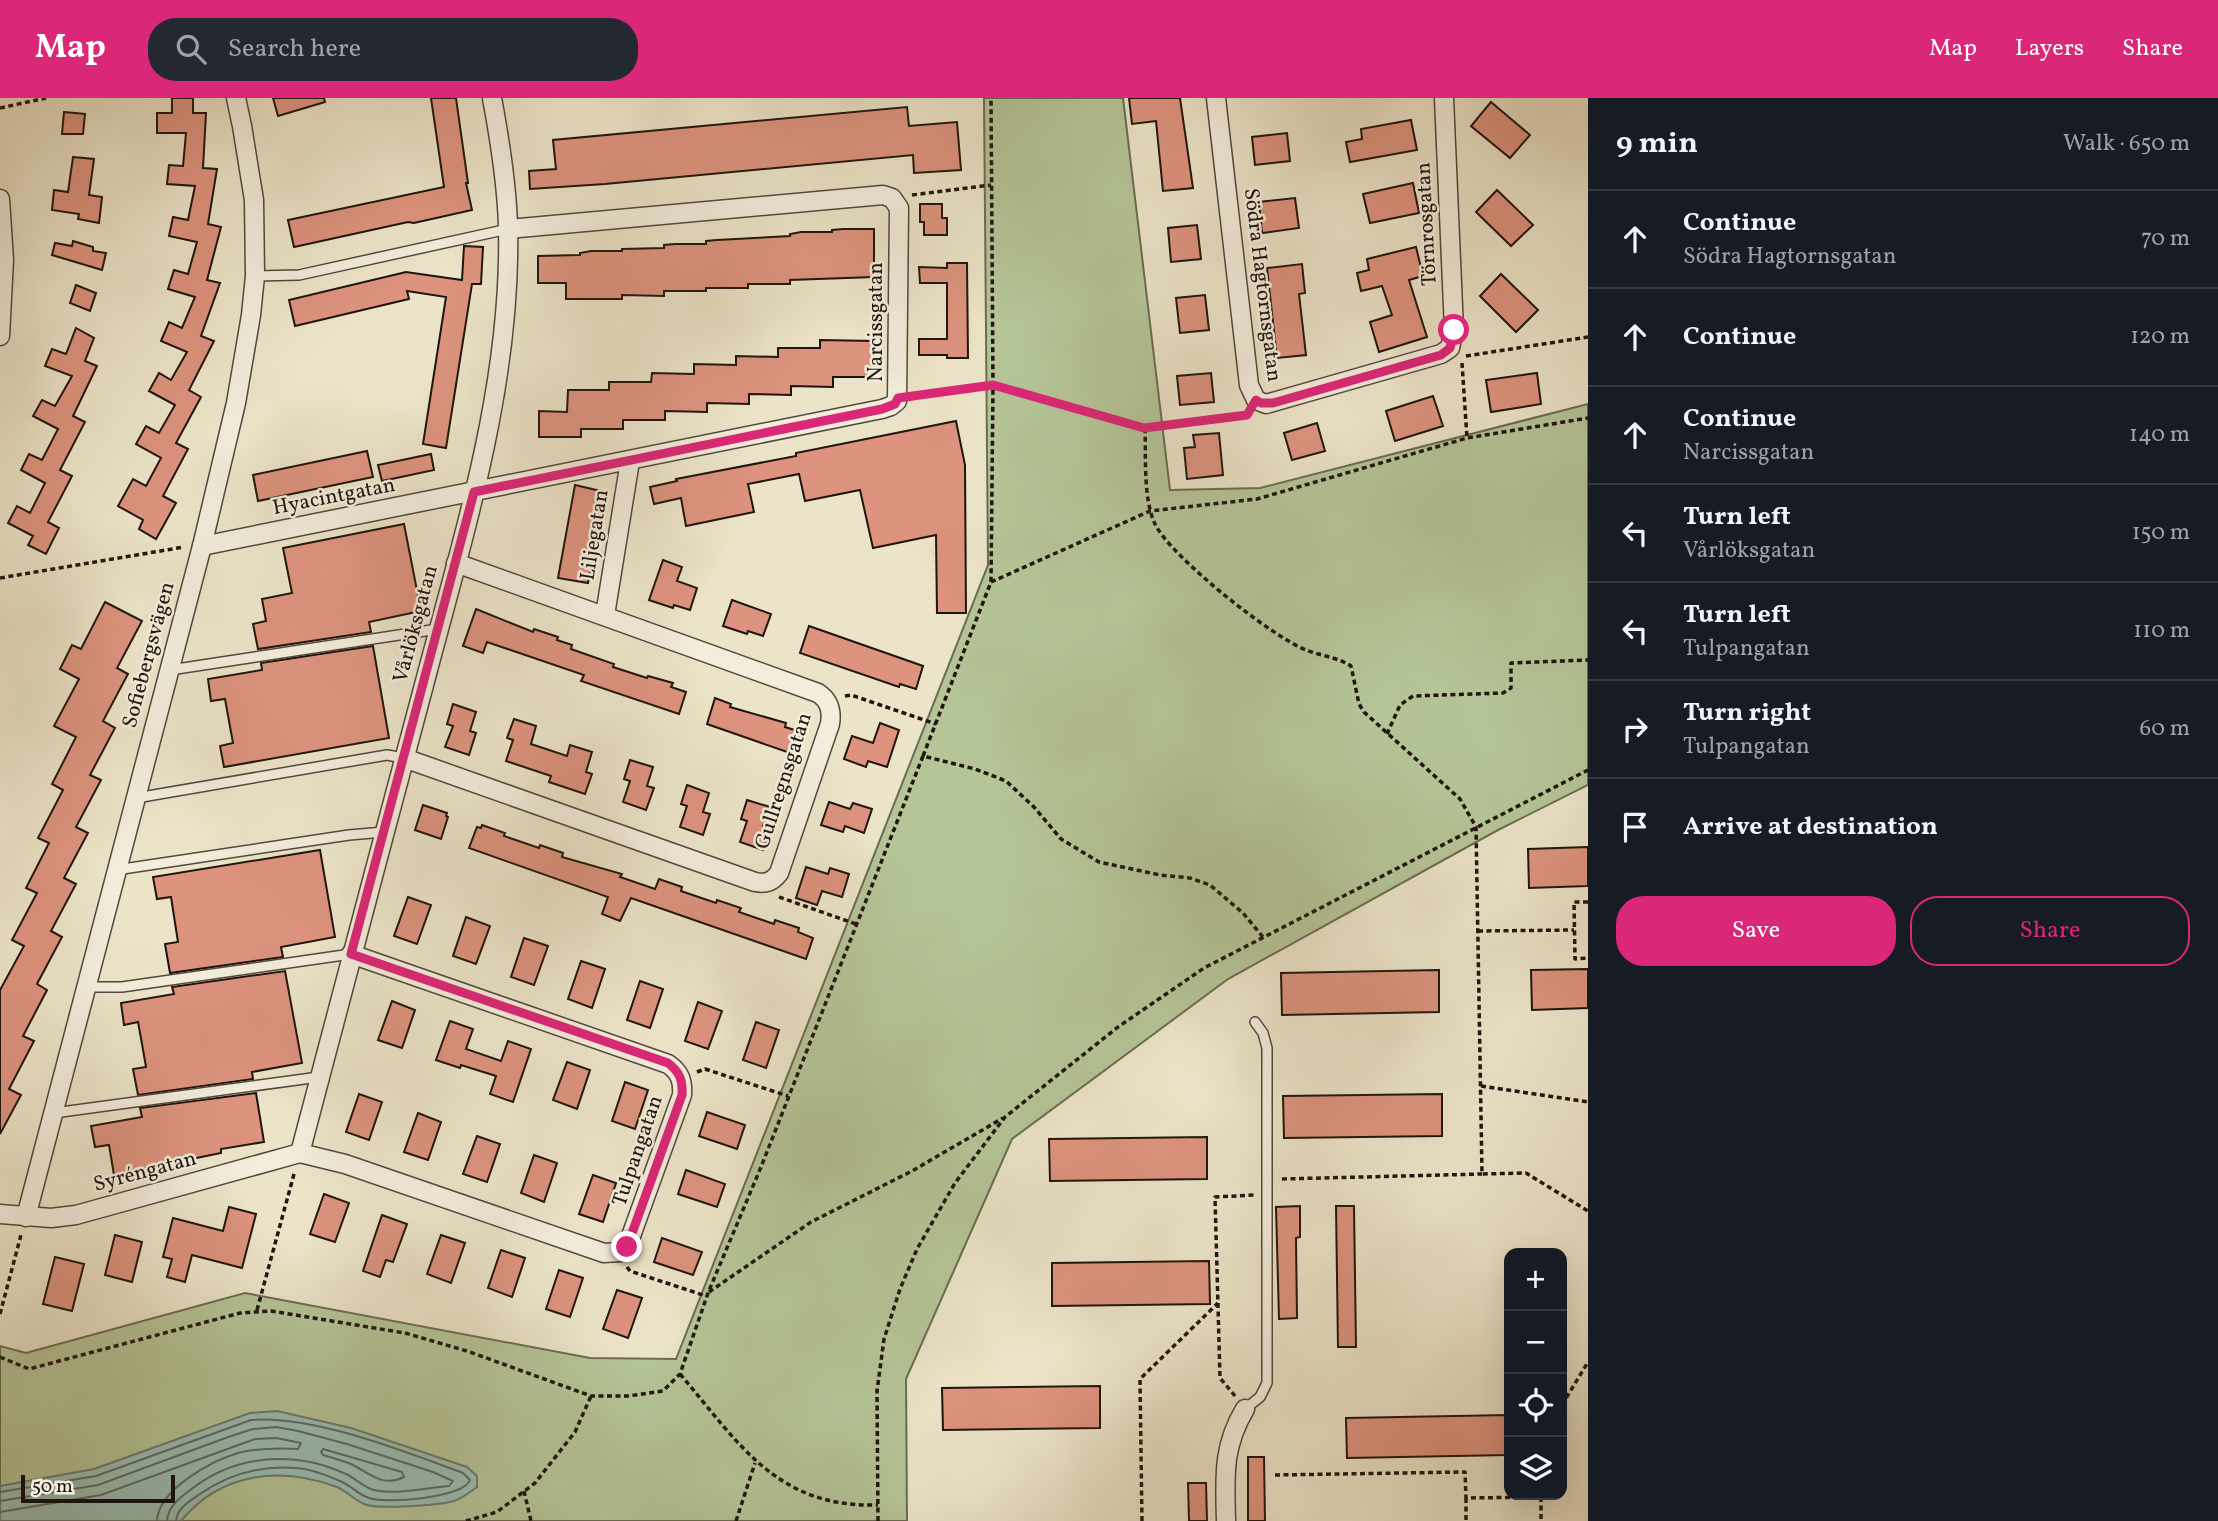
<!DOCTYPE html>
<html lang="en">
<head>
<meta charset="utf-8">
<style>
  :root { --surface:#171b24; --page:#242831; --text:#f1f3f6; --muted:#9ea1a6; --line:#363941; --accent:#db2777 }
  body { margin:0; font-family:Vollkorn,serif; background:var(--page); color:var(--text) }
  .controls { position:absolute; right:21px; bottom:21px; display:grid; overflow:hidden; border-radius:14px; box-shadow:0 7px 28px #0002 }
  .controls button { width:63px; height:63px; display:grid; place-items:center; padding:0; border:0; border-bottom:2px solid var(--line); background:var(--surface); color:var(--text); font:35px sans-serif }
  .scale { position:absolute; left:21px; bottom:18px; width:154px; box-sizing:border-box; padding-left:7px; border:4px solid #1f140e; border-top:0; font-size:19px; line-height:24px; white-space:nowrap; color:#1f140e; -webkit-text-stroke:5px #f3eddc; paint-order:stroke }
  .stop { position:absolute; width:21px; height:21px; margin:-16px; border:5px solid #db2777; border-radius:50%; background:#fff }
  .stop.end { background:#db2777; border-color:#fff; box-shadow:0 2px 7px #0008 }
  .list { margin:0; padding:0; list-style:none }
  h2 { display:flex; justify-content:space-between; align-items:center; height:91px; margin:0; padding:0 28px; font-size:30px }
  h2 small { font-size:23px; font-weight:400; color:var(--muted) }
  .list li { display:grid; grid-template-columns:46px 1fr auto; gap:21px; align-items:center; box-sizing:border-box; height:98px; padding:0 28px; border-top:2px solid var(--line) }
  .list b { display:block; font-size:26px; white-space:nowrap }
  .list p { margin:0; font-size:23px; white-space:nowrap; color:var(--muted) }
  .list em { font-size:23px; font-style:normal; color:var(--muted) }
  .actions { display:flex; gap:14px; padding:21px 28px }
  .actions a { flex:1; padding:16px 0; border:2px solid var(--accent); border-radius:28px; text-align:center; font-size:24px; color:var(--accent) }
  .actions .main { background:var(--accent); color:#fff }
  .icon { flex:none; width:38px; height:38px; fill:none; stroke:currentColor; stroke-width:2; stroke-linecap:round; stroke-linejoin:round }
  .map { position:relative; flex:none; width:1588px; height:1423px; overflow:hidden }
  header { display:flex; align-items:center; gap:42px; box-sizing:border-box; height:98px; padding:0 35px; background:var(--accent); color:#fff }
  header strong { font-size:33px }
  nav { display:flex; gap:38px; margin-inline-start:auto; font-size:24px }
  .search { width:490px; height:63px; background:var(--page); display:flex; align-items:center; gap:18px; box-sizing:border-box; padding:0 24px; border-radius:28px; color:var(--muted); font-size:26px }
  main { display:flex }
  aside { flex:1; background:var(--surface) }
  .map>svg:first-child { display:block }
</style>
</head>
<body>
<header>
<strong>Map</strong>
<div class="search"><svg class="icon" aria-label="search" viewBox="0 0 24 24"><circle cx="10" cy="10" r="6"/><path d="M15 15l6 6"/></svg>Search here</div>
<nav><a>Map</a><a>Layers</a><a>Share</a></nav>
</header>
<main>
<div class="map">
<svg width="1588" height="1423" viewBox="0 0 1588 1423">
  <rect width="100%" height="100%" fill="#ece4c9"/>
  <filter id="stains"><feTurbulence type="fractalNoise" baseFrequency=".00286" numOctaves="4"/><feColorMatrix values="0 0 0 0 .2 0 0 0 0 .09 0 0 0 0 .02 0 0 0 .5 -.17"/></filter>
  <radialGradient id="worn" r=".72"><stop offset=".6" stop-color="#630" stop-opacity="0"/><stop offset="1" stop-color="#630" stop-opacity=".3"/></radialGradient>
  <!-- green -->
  <polygon fill="#b5c598" stroke="#6a6c53" stroke-width="2" points="984,0 1123,0 1170,392 1260,390 1588,306 1588,687 1498,732 1228,881 1012,1041 906,1281 907,1423 0,1423 0,1248 26,1255 245,1195 590,1260 676,1261 988,467"/>
  <!-- water -->
  <path fill="#99bfb5" stroke="#687b72" stroke-width="2" d="M277,1313L351,1330L467,1369L477,1378V1389C470,1394 463,1400 454,1403C440,1407 377,1412 364,1406C354,1402 347,1393 337,1389C281,1368 221,1374 181,1423H0V1388L94,1371L250,1315Z"/>
  <g fill="none" stroke-linecap="round" stroke-linejoin="round">
    <!-- shore -->
    <g stroke="#5c6a62" stroke-width="2">
      <path d="M323,1351L402,1374L404,1379C383,1390 369,1375 351,1366C342,1362 332,1360 323,1357L321,1354Z"/>
      <path d="M0,1394L96,1378L251,1322C313,1317 403,1353 463,1375L470,1382C463,1400 387,1406 369,1400C359,1397 351,1388 342,1384C329,1378 310,1371 296,1370C260,1367 229,1376 200,1396C190,1403 177,1410 176,1423"/>
      <path d="M0,1403L98,1387L231,1338L253,1331L276,1329L298,1333L347,1346L433,1374L453,1383L449,1388C428,1390 393,1397 374,1392C363,1389 355,1380 346,1376C297,1353 241,1356 197,1387C184,1397 168,1406 167,1423"/>
      <path d="M0,1414L101,1397L255,1341L276,1340L301,1345L298,1351C278,1350 258,1350 238,1355C211,1363 158,1392 157,1423"/>
    </g>
  </g>
  <!-- building -->
  <g fill="#dd937e" stroke="#1f140e" stroke-width="2">
    <polygon points="172,0 193,0 193,15 206,15 203,70 217,71 208,126 221,129 207,182 220,185 201,238 214,243 189,292 201,299 176,345 188,351 163,398 176,405 156,441 139,431 143,422 118,408 133,381 146,388 161,360 136,346 146,328 159,335 175,307 149,293 159,275 171,282 187,254 161,243 169,224 182,230 195,199 168,191 174,172 188,176 197,144 169,138 173,119 188,122 195,88 167,86 169,67 183,68 186,35 157,35 157,15 172,15"/>
    <polygon points="273,0 324,0 325,4 278,18"/>
    <polygon points="431,0 456,0 468,85 466,85 472,112 414,125 408,124 294,149 288,122 444,89"/>
    <polygon points="1129,0 1180,0 1193,90 1163,93 1156,23 1132,26"/>
    <polygon points="1491,4 1530,37 1510,60 1471,28"/>
    <polygon points="907,9 909,28 957,24 961,72 914,75 913,57 605,86 530,91 529,73 556,71 553,42"/>
    <polygon points="64,14 85,16 83,36 62,36"/>
    <polygon points="1411,22 1417,52 1350,64 1346,44 1362,41 1361,31"/>
    <polygon points="1287,35 1290,63 1255,67 1252,39"/>
    <polygon points="73,59 94,61 89,97 102,99 99,125 78,121 79,116 52,112 54,92 68,94"/>
    <polygon points="1413,85 1419,115 1370,125 1363,96"/>
    <polygon points="1497,92 1533,127 1511,148 1476,114"/>
    <polygon points="1295,100 1299,130 1262,135 1259,104"/>
    <polygon points="920,106 942,106 942,120 947,120 947,137 924,137 924,124 920,124"/>
    <polygon points="1197,127 1201,161 1171,164 1168,130"/>
    <polygon points="843,131 874,131 874,179 790,182 790,186 748,186 748,190 706,190 706,193 664,193 664,198 622,197 622,201 566,201 566,185 538,185 538,158 580,157 580,155 591,153 622,153 622,151 664,150 664,147 675,146 706,146 706,143 717,142 790,138 790,136 801,134 832,134 832,132"/>
    <polygon points="73,143 93,149 93,153 106,155 102,172 52,157 55,145 72,148"/>
    <polygon points="464,148 483,149 481,186 472,186 446,350 423,346 446,199 407,193 409,201 295,228 289,202 406,174 462,182"/>
    <polygon points="1416,149 1423,178 1409,182 1427,239 1379,254 1370,224 1392,217 1382,188 1361,193 1357,175 1369,172 1367,161"/>
    <polygon points="947,165 967,165 968,260 947,260 947,257 919,257 919,241 947,241 947,185 920,185 919,169 947,170"/>
    <polygon points="1302,166 1305,195 1299,196 1306,257 1277,260 1267,170"/>
    <polygon points="1501,176 1538,212 1516,234 1480,198"/>
    <polygon points="76,187 96,195 90,213 70,205"/>
    <polygon points="1205,197 1209,232 1180,235 1176,200"/>
    <polygon points="76,230 94,240 85,263 97,268 73,318 85,324 60,372 72,378 48,424 59,430 46,456 28,447 33,438 8,425 17,408 30,415 45,385 21,372 29,356 42,362 58,331 33,318 42,302 55,308 72,278 45,268 52,251 66,256"/>
    <polygon points="820,242 875,243 874,279 833,279 833,289 791,288 791,297 749,296 749,306 707,305 707,314 665,313 665,322 623,322 623,331 581,331 581,339 539,339 539,313 567,314 568,292 609,292 609,284 651,284 652,275 694,276 694,266 736,267 736,258 778,259 778,250 820,250"/>
    <polygon points="1211,275 1214,304 1180,307 1177,278"/>
    <polygon points="1537,275 1541,306 1491,314 1486,282"/>
    <polygon points="1433,298 1443,328 1395,343 1386,313"/>
    <polygon points="956,323 965,367 966,515 937,515 936,437 873,450 860,392 805,403 799,376 748,386 754,414 686,428 681,400 654,406 650,389 677,383 676,381 796,358 796,355"/>
    <polygon points="1317,325 1325,353 1292,362 1284,335"/>
    <polygon points="1219,335 1223,377 1187,381 1184,350 1195,349 1193,337"/>
    <polygon points="367,353 373,379 258,403 253,377"/>
    <polygon points="431,356 434,372 382,383 378,367"/>
    <polygon points="575,387 605,394 588,485 558,480"/>
    <polygon points="404,426 421,513 369,524 371,534 258,551 253,526 266,523 262,501 292,495 283,450"/>
    <polygon points="663,462 682,469 677,483 697,490 690,512 674,507 673,510 649,502"/>
    <polygon points="732,502 771,516 763,538 748,533 747,536 723,528"/>
    <polygon points="105,504 142,523 117,570 128,576 103,623 115,630 90,677 101,682 76,729 88,735 64,780 76,786 51,833 62,839 37,886 47,892 23,938 34,943 9,991 21,997 0,1036 0,892 24,848 12,842 37,795 26,790 49,745 38,740 63,692 52,686 76,639 54,628 79,581 60,571 72,547 81,551"/>
    <polygon points="476,511 533,534 534,531 558,539 557,542 572,547 571,551 614,566 613,569 647,580 648,578 673,585 671,589 686,594 679,616 581,583 584,577 487,544 483,555 463,548"/>
    <polygon points="809,528 923,568 916,591 900,586 899,589 800,555"/>
    <polygon points="373,548 389,640 224,669 220,648 233,645 225,601 211,603 208,581 262,572 261,565"/>
    <polygon points="715,600 731,606 730,609 786,625 785,629 801,634 793,656 707,626"/>
    <polygon points="453,606 476,614 470,633 476,635 469,657 445,649 453,628 447,626"/>
    <polygon points="514,621 536,628 531,646 567,658 570,647 592,654 586,674 592,676 585,696 549,684 551,678 506,663 513,642 507,640"/>
    <polygon points="880,625 899,632 887,669 868,663 866,669 844,661 852,638 873,645"/>
    <polygon points="630,662 653,669 647,688 654,690 646,712 623,704 630,683 624,681"/>
    <polygon points="687,687 709,695 703,714 710,716 703,737 680,729 687,708 681,706"/>
    <polygon points="747,702 770,709 763,728 770,731 763,752 740,744 747,723 741,721"/>
    <polygon points="829,704 850,711 853,705 872,711 864,735 845,728 843,734 821,727"/>
    <polygon points="423,707 447,715 446,718 448,719 441,741 415,732"/>
    <polygon points="482,727 505,735 504,738 539,750 540,747 563,755 562,759 622,776 620,779 655,791 659,781 682,789 681,793 716,805 717,802 741,810 739,814 774,826 775,822 799,830 798,834 813,840 806,861 631,800 620,823 602,816 608,799 469,750 477,729 481,730"/>
    <polygon points="1588,749 1588,788 1529,790 1528,751"/>
    <polygon points="320,752 335,839 281,849 283,859 170,875 165,846 178,844 171,799 157,801 153,779"/>
    <polygon points="806,769 828,776 830,770 849,776 842,799 822,793 817,807 796,800"/>
    <polygon points="408,799 431,807 417,846 394,838"/>
    <polygon points="466,819 490,828 476,866 453,858"/>
    <polygon points="524,840 548,848 534,887 511,879"/>
    <polygon points="581,863 605,871 592,910 568,901"/>
    <polygon points="1588,871 1588,910 1532,912 1531,872"/>
    <polygon points="1439,872 1439,914 1282,917 1281,875"/>
    <polygon points="285,873 302,965 252,974 253,981 138,997 133,971 146,969 142,946 138,924 124,927 121,905 174,896 172,889"/>
    <polygon points="640,883 663,891 650,930 627,922"/>
    <polygon points="392,903 415,912 402,950 378,942"/>
    <polygon points="698,904 722,913 708,951 685,943"/>
    <polygon points="450,923 473,931 466,951 501,963 508,943 531,951 513,1004 490,996 496,978 461,967 460,970 436,962"/>
    <polygon points="756,924 779,932 766,970 743,962"/>
    <polygon points="567,964 590,972 577,1011 553,1002"/>
    <polygon points="625,984 648,992 635,1031 612,1023"/>
    <polygon points="256,995 264,1044 221,1051 221,1055 114,1077 109,1047 95,1049 91,1028 142,1019 140,1010"/>
    <polygon points="359,996 382,1004 369,1042 346,1034"/>
    <polygon points="1442,996 1442,1038 1284,1040 1283,998"/>
    <polygon points="707,1014 745,1027 737,1051 699,1038"/>
    <polygon points="418,1015 441,1024 428,1062 404,1054"/>
    <polygon points="477,1038 500,1046 487,1084 463,1076"/>
    <polygon points="1207,1039 1207,1081 1050,1083 1049,1041"/>
    <polygon points="534,1057 557,1065 544,1104 521,1095"/>
    <polygon points="686,1072 725,1086 717,1109 678,1096"/>
    <polygon points="593,1077 616,1085 603,1124 579,1116"/>
    <polygon points="324,1096 349,1105 335,1144 310,1136"/>
    <polygon points="1300,1108 1300,1139 1296,1140 1297,1220 1279,1221 1276,1109"/>
    <polygon points="1336,1108 1354,1108 1356,1249 1338,1249"/>
    <polygon points="229,1109 256,1116 242,1170 192,1157 185,1184 167,1179 172,1161 163,1159 173,1120 223,1133"/>
    <polygon points="382,1117 407,1126 393,1164 386,1162 380,1179 363,1173"/>
    <polygon points="115,1137 142,1144 132,1184 105,1177"/>
    <polygon points="441,1137 465,1145 451,1185 427,1176"/>
    <polygon points="662,1140 702,1154 693,1177 654,1164"/>
    <polygon points="501,1152 525,1160 512,1199 488,1190"/>
    <polygon points="55,1159 84,1166 72,1213 43,1206"/>
    <polygon points="1209,1163 1210,1206 1052,1208 1052,1165"/>
    <polygon points="559,1172 583,1180 570,1219 546,1211"/>
    <polygon points="617,1192 642,1200 628,1240 603,1231"/>
    <polygon points="1100,1288 1100,1330 943,1332 942,1290"/>
    <polygon points="1509,1317 1509,1357 1347,1360 1346,1320"/>
    <polygon points="1248,1359 1264,1359 1265,1423 1248,1423"/>
    <polygon points="1188,1385 1206,1385 1207,1423 1189,1423"/>
  </g>
  <g fill="none" stroke-linecap="round" stroke-linejoin="round">
    <defs>
      <g id="lane">
        <polyline points="255,178 299,177 508,131"/>
        <polyline points="170,572 438,531"/>
        <polyline points="136,700 387,657 404,660"/>
        <polyline points="116,772 349,737 384,734"/>
        <polyline points="86,889 122,889 351,856"/>
        <polyline points="54,1015 319,979"/>
        <polyline points="1245,1311 1260,1299 1267,1285 1267,950 1263,935 1255,924"/>
      </g>
      <g id="street">
        <polyline points="1216,0 1249,287 1256,302 1266,306 1441,256 1450,250 1454,232 1444,0"/>
        <polyline points="0,101 4,162 0,238"/>
        <polyline points="202,448 882,311 891,308 897,303 899,110 892,100 883,97 508,131"/>
        <polyline points="605,517 630,363"/>
        <path d="M404,660L755,784C766,786 772,784 779,775L830,626C832,613 830,603 818,595L456,465"/>
        <path d="M300,1055C340,899 383,743 424,587C463,438 512,286 508,129C507,86 500,43 492,0"/>
        <path d="M0,1116L51,1120L76,1117L300,1055L345,1066L604,1155L621,1154L627,1149L682,997C683,983 680,974 668,966L351,856"/>
        <polyline points="26,1119 202,448 236,305 251,217 255,178 254,102 242,28 236,0"/>
        <path d="M1226,1423C1225,1380 1222,1349 1245,1311"/>
      </g>
    </defs>
    <!-- lane casing -->
    <use href="#lane" stroke="#52483d" stroke-width="12"/>
    <!-- street casing -->
    <use href="#street" stroke="#52483d" stroke-width="21"/>
    <!-- path -->
    <g stroke="#1f140e" stroke-width="3.5" stroke-dasharray="5 3.5" stroke-linecap="butt">
      <polyline points="0,10 46,0"/>
      <polyline points="912,97 991,87"/>
      <polyline points="1466,258 1588,239"/>
      <polyline points="1462,265 1467,340"/>
      <path d="M914,297L993,287L1145,330C1146,358 1143,401 1155,426C1170,458 1272,539 1306,552C1321,558 1337,559 1351,568L1359,606L1364,614L1460,701L1476,729L1482,1076L1526,1075L1588,1113"/>
      <polyline points="1145,330 1247,317"/>
      <polyline points="0,480 184,449"/>
      <polyline points="991,484 1150,413 1257,401 1467,340 1588,320"/>
      <polyline points="845,598 851,597 936,626"/>
      <polyline points="1387,636 1400,607 1413,598 1503,595 1511,590 1511,565 1588,562"/>
      <polyline points="923,658 991,484 993,287 991,0"/>
      <polyline points="779,799 856,826"/>
      <polyline points="1588,804 1574,804 1575,861 1588,860"/>
      <polyline points="1478,833 1574,832"/>
      <polyline points="697,974 705,971 788,998"/>
      <polyline points="1481,988 1588,1004"/>
      <polyline points="1282,1081 1482,1076"/>
      <polyline points="627,1169 630,1173 706,1198"/>
      <polyline points="709,1194 811,1124 912,1073 1003,1020"/>
      <polyline points="257,1212 294,1076"/>
      <polyline points="0,1216 21,1137"/>
      <polyline points="0,1259 29,1271 240,1215 271,1213 405,1235 467,1253 591,1298 628,1298 663,1293 680,1276 708,1195 761,1069 923,658 975,671 1006,683 1034,709 1061,741 1099,764 1160,777 1190,780 1210,787 1243,815 1263,839"/>
      <path d="M680,1276C739,1345 776,1410 878,1407"/>
      <polyline points="1235,1298 1220,1280 1215,1099 1254,1097"/>
      <polyline points="1562,1307 1588,1264"/>
      <polyline points="1275,1377 1465,1374 1466,1400 1541,1399"/>
      <polyline points="524,1393 531,1423"/>
      <polyline points="1541,1399 1541,1423"/>
      <polyline points="1466,1400 1466,1423"/>
      <polyline points="466,1423 497,1414 535,1385 575,1334 591,1298"/>
      <polyline points="736,1423 755,1365"/>
      <polyline points="878,1423 877,1293 884,1241 900,1191 917,1151 955,1085 1005,1019 1118,929 1204,870 1588,672"/>
      <polyline points="1142,1423 1140,1281 1218,1205"/>
    </g>
    <!-- lane -->
    <use href="#lane" stroke="#f3eddc" stroke-width="9"/>
    <!-- street -->
    <use href="#street" stroke="#f3eddc" stroke-width="18"/>
  </g>
  <g fill="none" stroke-linecap="round" stroke-linejoin="round">
    <!-- route -->
    <path stroke="#db2777" stroke-width="9" d="M627,1149L682,997C683,983 680,974 668,965L351,856L474,394L882,311L895,306L898,300L993,287L1144,330L1247,317L1256,302L1261,305H1273L1441,257L1450,250L1454,232"/>
  </g>
  <g text-anchor="middle" dominant-baseline="central" stroke-width="5" stroke-linejoin="round" paint-order="stroke">
    <!-- street labels -->
    <g font-size="21" fill="#1f140e" stroke="#f3eddc">
      <text transform="translate(1427 126) rotate(-93)">Törnrosgatan</text>
      <text transform="translate(1262 187) rotate(83)">Södra Hagtornsgatan</text>
      <text transform="translate(876 224) rotate(-90)">Narcissgatan</text>
      <text transform="translate(334 399) rotate(-11)">Hyacintgatan</text>
      <text transform="translate(595 437) rotate(-81)">Liljegatan</text>
      <text transform="translate(416 526) rotate(-75)">Vårlöksgatan</text>
      <text transform="translate(149 557) rotate(-75)">Sofiebergsvägen</text>
      <text transform="translate(784 683) rotate(-72)">Gullregnsgatan</text>
      <text transform="translate(638 1053) rotate(-71)">Tulpangatan</text>
      <text transform="translate(145 1074) rotate(-15)">Syréngatan</text>
    </g>
  </g>
  <rect width="100%" height="100%" filter="url(#stains)"/>
  <rect width="100%" height="100%" fill="url(#worn)"/>
</svg>
<div class="controls">
<button>+</button>
<button>−</button>
<button><svg class="icon" aria-label="locate" viewBox="0 0 24 24"><circle cx="12" cy="12" r="6"/><path d="M12 2v4M12 18v4M2 12h4M18 12h4"/></svg></button>
<button><svg class="icon" aria-label="layers" viewBox="0 0 24 24"><path d="M12 4l9 5-9 5-9-5zM3 14l9 5 9-5"/></svg></button>
</div>
<div class="scale">50 m</div>
<div class="stop" style="left:1454px;top:232px"></div>
<div class="stop end" style="left:627px;top:1149px"></div>
</div>
<aside>
<h2>9 min<small>Walk · 650 m</small></h2>
<ul class="list">
<li><svg class="icon" aria-label="ahead" viewBox="0 0 24 24"><path d="M12 20V5M6 11l6-6 6 6"/></svg><div><b>Continue</b><p>Södra Hagtornsgatan</p></div><em>70 m</em></li>
<li><svg class="icon" aria-label="ahead" viewBox="0 0 24 24"><path d="M12 20V5M6 11l6-6 6 6"/></svg><div><b>Continue</b></div><em>120 m</em></li>
<li><svg class="icon" aria-label="ahead" viewBox="0 0 24 24"><path d="M12 20V5M6 11l6-6 6 6"/></svg><div><b>Continue</b><p>Narcissgatan</p></div><em>140 m</em></li>
<li><svg class="icon" aria-label="left" viewBox="0 0 24 24"><path d="M17 20v-9H6M10 6l-5 5 5 5"/></svg><div><b>Turn left</b><p>Vårlöksgatan</p></div><em>150 m</em></li>
<li><svg class="icon" aria-label="left" viewBox="0 0 24 24"><path d="M17 20v-9H6M10 6l-5 5 5 5"/></svg><div><b>Turn left</b><p>Tulpangatan</p></div><em>110 m</em></li>
<li><svg class="icon" aria-label="right" viewBox="0 0 24 24"><path d="M7 20v-9h11M14 6l5 5-5 5"/></svg><div><b>Turn right</b><p>Tulpangatan</p></div><em>60 m</em></li>
<li><svg class="icon" aria-label="arrive" viewBox="0 0 24 24"><path d="M6 21V4h12l-3 4 3 4H6"/></svg><div><b>Arrive at destination</b></div></li>
</ul>
<div class="actions"><a class="main">Save</a><a>Share</a></div>
</aside>
</main>
</body>
</html>
